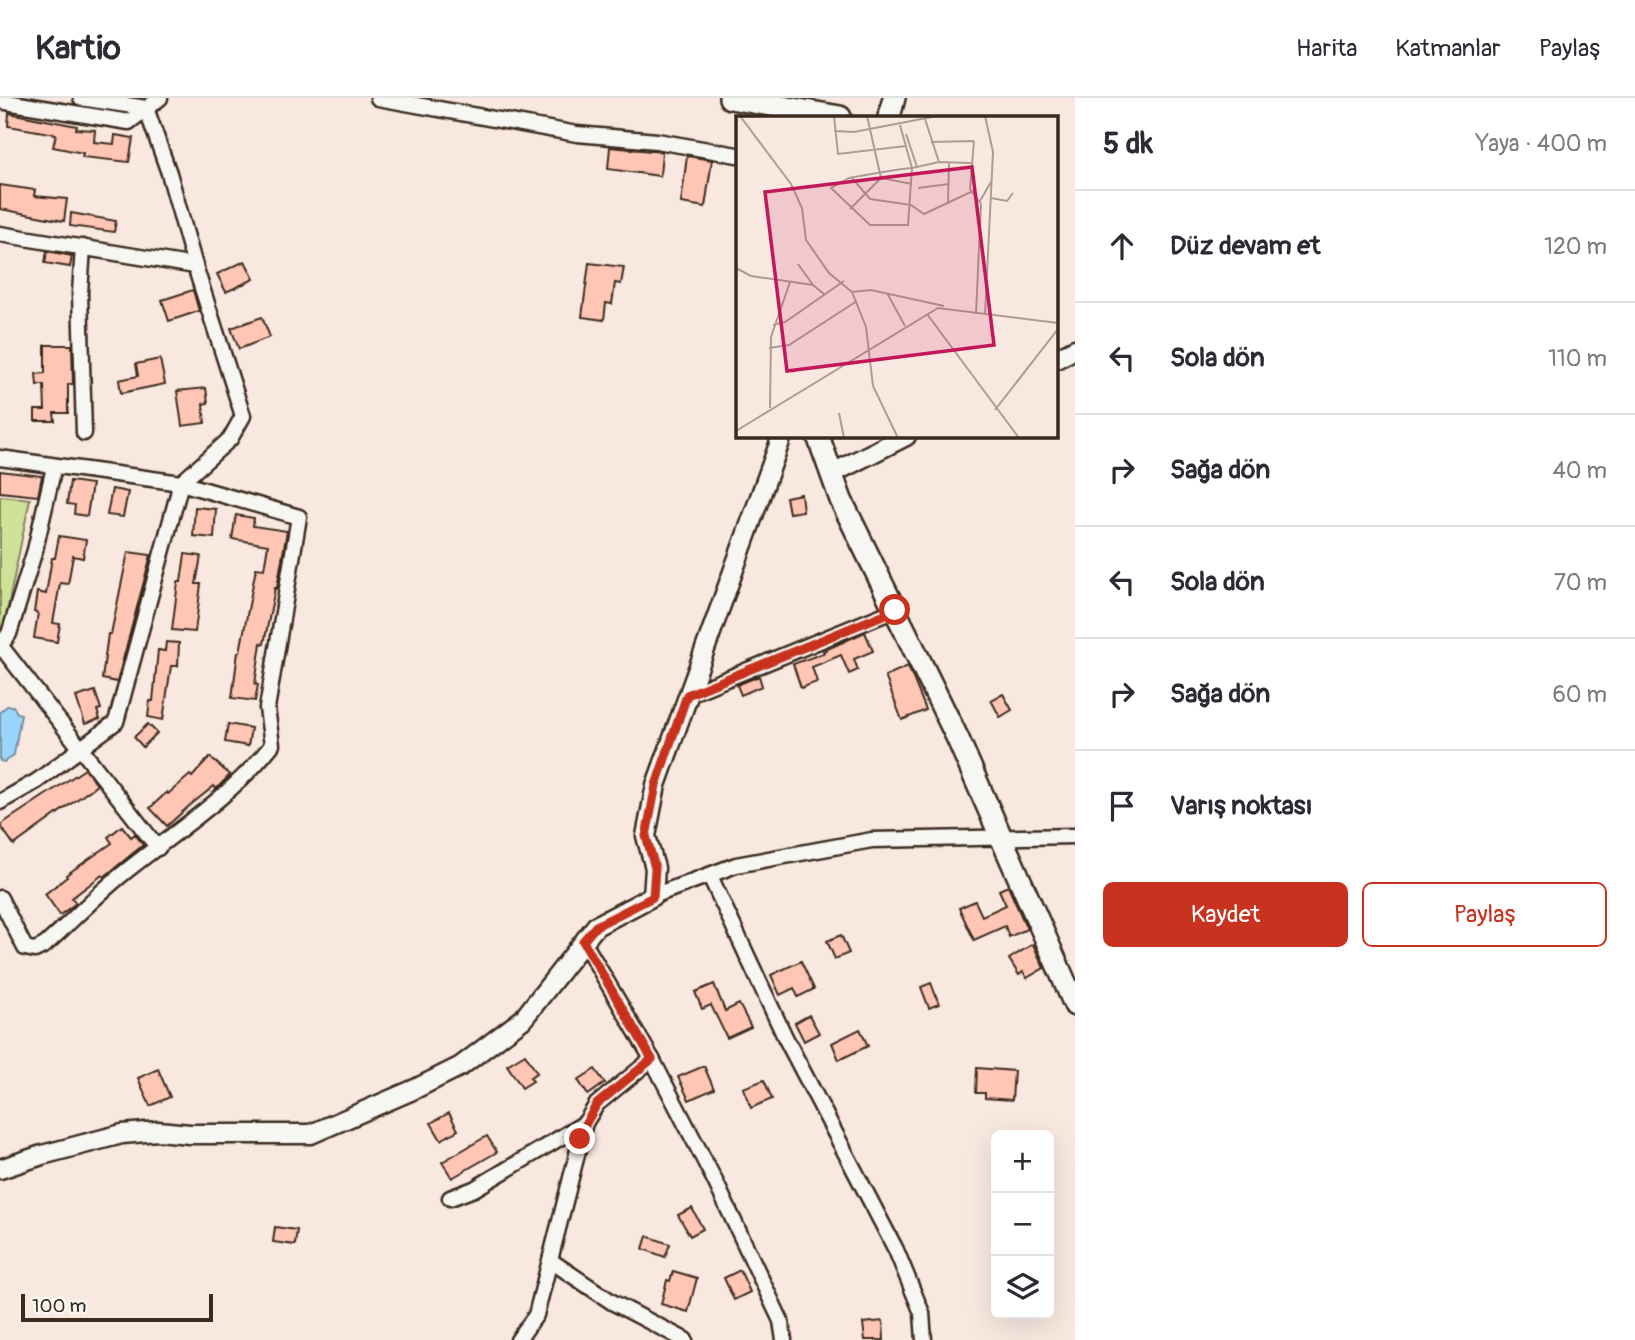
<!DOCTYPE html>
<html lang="tr">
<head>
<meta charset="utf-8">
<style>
  :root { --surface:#fff; --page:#f2f2f3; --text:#2b2b33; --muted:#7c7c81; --line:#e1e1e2; --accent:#c8321e }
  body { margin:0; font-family:Pangolin,sans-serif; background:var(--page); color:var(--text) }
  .controls { position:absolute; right:21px; bottom:21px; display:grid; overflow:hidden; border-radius:10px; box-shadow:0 7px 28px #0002 }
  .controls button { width:63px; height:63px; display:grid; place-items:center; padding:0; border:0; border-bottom:2px solid var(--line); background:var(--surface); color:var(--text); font:35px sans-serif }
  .scale { position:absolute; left:21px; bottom:18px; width:192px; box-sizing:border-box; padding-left:7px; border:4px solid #3b2a1e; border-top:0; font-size:19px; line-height:24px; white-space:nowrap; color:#3b2a1e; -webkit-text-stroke:5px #f6f6f2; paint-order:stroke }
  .stop { position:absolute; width:21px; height:21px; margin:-16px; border:5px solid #c8321e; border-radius:50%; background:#fff }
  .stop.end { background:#c8321e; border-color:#fff; box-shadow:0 2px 7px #0008 }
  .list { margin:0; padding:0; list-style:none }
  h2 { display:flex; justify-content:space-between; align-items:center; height:91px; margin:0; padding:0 28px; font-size:30px }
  h2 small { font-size:23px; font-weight:400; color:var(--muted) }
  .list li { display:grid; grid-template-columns:46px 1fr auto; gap:21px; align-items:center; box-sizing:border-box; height:112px; padding:0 28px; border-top:2px solid var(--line) }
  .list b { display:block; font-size:26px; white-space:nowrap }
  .list em { font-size:23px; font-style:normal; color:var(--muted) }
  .actions { display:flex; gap:14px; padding:21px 28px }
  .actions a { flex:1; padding:16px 0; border:2px solid var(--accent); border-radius:10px; text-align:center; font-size:24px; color:var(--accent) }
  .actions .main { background:var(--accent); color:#fff }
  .icon { flex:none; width:38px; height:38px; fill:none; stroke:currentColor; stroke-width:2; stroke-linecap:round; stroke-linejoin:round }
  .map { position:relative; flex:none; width:1075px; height:1242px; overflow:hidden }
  header { display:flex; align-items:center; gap:42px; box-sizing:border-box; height:98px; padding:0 35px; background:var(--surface); border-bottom:2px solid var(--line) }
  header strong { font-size:33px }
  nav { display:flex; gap:38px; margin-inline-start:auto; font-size:24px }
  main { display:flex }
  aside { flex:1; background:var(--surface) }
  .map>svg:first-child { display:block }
</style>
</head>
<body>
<header>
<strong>Kartio</strong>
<nav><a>Harita</a><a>Katmanlar</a><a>Paylaş</a></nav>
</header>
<main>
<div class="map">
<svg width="1075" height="1242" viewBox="0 0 1075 1242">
  <rect width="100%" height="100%" fill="#f9e8e0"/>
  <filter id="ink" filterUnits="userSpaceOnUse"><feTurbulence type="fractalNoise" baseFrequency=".0143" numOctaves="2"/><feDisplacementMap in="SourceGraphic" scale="14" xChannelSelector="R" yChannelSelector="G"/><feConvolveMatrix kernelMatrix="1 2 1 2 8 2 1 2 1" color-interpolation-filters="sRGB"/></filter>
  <g filter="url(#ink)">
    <!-- green -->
    <polygon fill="#cee398" stroke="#84865b" stroke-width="2" points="0,398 30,401 3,533 0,530"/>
    <!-- water -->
    <polygon fill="#9ad6fb" stroke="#7491a3" stroke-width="2" points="7,608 13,608 17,615 21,616 14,657 4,664 0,663 0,614"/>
    <!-- building -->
    <g fill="#ffc6b5" stroke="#3b2a1e" stroke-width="2">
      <polygon points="9,15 77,28 76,31 95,32 94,44 114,46 115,37 133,40 129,64 82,59 83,55 53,49 56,36 8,28"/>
      <polygon points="610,49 662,54 660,78 608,71"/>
      <polygon points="687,58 712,62 705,109 681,105"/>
      <polygon points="0,87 35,92 34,98 67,101 64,123 0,111"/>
      <polygon points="71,115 116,123 114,134 70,128"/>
      <polygon points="47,153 72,158 70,169 45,165"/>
      <polygon points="245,163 254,181 226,194 217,176"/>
      <polygon points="589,165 624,169 621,186 615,185 612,206 606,205 604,222 582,219"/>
      <polygon points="193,192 199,213 169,223 162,202"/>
      <polygon points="262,219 270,239 239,251 231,230"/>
      <polygon points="45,247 72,247 73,286 68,286 68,315 54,315 55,323 35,323 35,312 45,312 44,287 37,287 36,276 45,275"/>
      <polygon points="160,261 165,286 121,295 119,282 138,278 136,266"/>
      <polygon points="206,290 208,305 203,306 205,325 182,328 177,293"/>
      <polygon points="0,373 42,378 38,398 0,394"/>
      <polygon points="70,383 92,386 87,418 74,416 75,407 67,406"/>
      <polygon points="112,391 128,394 123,419 107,417"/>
      <polygon points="801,396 803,413 789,415 786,399"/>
      <polygon points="195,409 216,411 214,440 193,438"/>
      <polygon points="236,417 254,420 253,428 287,433 277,490 275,490 264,546 261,545 255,586 258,587 255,603 232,600 238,554 240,554 256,470 264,471 268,447 232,441"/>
      <polygon points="59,438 86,442 83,460 73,458 68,486 60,485 53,525 60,526 57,544 34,540 38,515 34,514 37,494 46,496 52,460 55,460"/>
      <polygon points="128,454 151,457 117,584 102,581 108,536 111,536"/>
      <polygon points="185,456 201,458 196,486 201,486 195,534 172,532 178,484 181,484"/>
      <polygon points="865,534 873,553 854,561 858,572 849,576 841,557 812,569 817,584 801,590 793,566 824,555 823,553"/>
      <polygon points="166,544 179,545 178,568 171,568 163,622 148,619 150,603 153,603 158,552 165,553"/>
      <polygon points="908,568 926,612 902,622 885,578"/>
      <polygon points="759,578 762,588 741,597 737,587"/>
      <polygon points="95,593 101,611 97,612 100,621 85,626 76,599"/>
      <polygon points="1003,596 1012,612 1000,619 991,602"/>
      <polygon points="148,626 157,635 143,649 134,639"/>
      <polygon points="228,626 251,630 248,648 225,644"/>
      <polygon points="210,659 230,677 216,691 214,688 188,709 167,728 150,710 167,694 168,696 190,677 192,679"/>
      <polygon points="85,671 97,687 14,747 0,727"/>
      <polygon points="122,728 131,739 135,736 143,747 104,779 102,777 72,800 76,805 60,817 45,796 67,779 66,777 112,745 108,739"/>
      <polygon points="1008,788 1027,831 1009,839 1005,828 974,842 959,810 975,803 982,818 1006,807 999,792"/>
      <polygon points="841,837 849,855 835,861 827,843"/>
      <polygon points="1033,846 1044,870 1027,880 1023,874 1019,877 1009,861"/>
      <polygon points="801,863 814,891 798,899 794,890 780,897 771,877"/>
      <polygon points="931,885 939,906 929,910 921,889"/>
      <polygon points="714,886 725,913 739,906 751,929 727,940 711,907 702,911 695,894"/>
      <polygon points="809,917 819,935 804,943 795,925"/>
      <polygon points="860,931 868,948 839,962 832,945"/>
      <polygon points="525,956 537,975 530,979 533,983 522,990 507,967"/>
      <polygon points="704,968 714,991 689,1002 678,979"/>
      <polygon points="977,970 1014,973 1012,1002 985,1000 985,995 976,995"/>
      <polygon points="158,971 170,999 150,1008 138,980"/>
      <polygon points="595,971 605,985 588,997 578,982"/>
      <polygon points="764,982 772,1001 751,1010 743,990"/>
      <polygon points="449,1015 458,1032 441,1042 431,1025"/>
      <polygon points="487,1038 497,1054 452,1080 442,1064"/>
      <polygon points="692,1110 703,1131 690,1138 678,1117"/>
      <polygon points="275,1129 297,1132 295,1147 273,1144"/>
      <polygon points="647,1138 670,1146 665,1159 643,1151"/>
      <polygon points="740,1172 750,1194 734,1202 724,1180"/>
      <polygon points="673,1173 697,1180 688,1214 661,1206 667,1182 670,1183"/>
      <polygon points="883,1223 884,1242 865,1242 863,1225"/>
    </g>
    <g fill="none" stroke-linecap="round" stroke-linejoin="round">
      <defs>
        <g id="minor">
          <polyline points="81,0 146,10"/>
          <polyline points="378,0 577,36 657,43 737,57"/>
          <polyline points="0,3 129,24 160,0"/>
          <polyline points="0,136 195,168"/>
          <polyline points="83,149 80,195 84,335"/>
          <path d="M0,360L181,385L299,419L267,610L272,647C232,698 175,734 125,774C97,796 72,823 45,847L35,852L25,850L0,800"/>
          <polyline points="0,547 158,750"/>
          <polyline points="0,548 9,536 35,452 54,369"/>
          <polyline points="687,597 895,512"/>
          <polyline points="0,704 37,683 116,624 181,385 230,341 243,318 195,168 169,75 146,10"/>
          <polyline points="710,778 785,939 896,1152 922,1215 924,1242"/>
          <polyline points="653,798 736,767 872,742 1075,738"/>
          <polyline points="583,843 652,961 715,1083 781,1223 784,1242"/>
          <polyline points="450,1100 474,1091 585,1025"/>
          <polyline points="551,1163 612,1204 685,1242"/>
          <polyline points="518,1242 536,1217 585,1025 597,1006 652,961"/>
        </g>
        <g id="tertiary">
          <polyline points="1056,261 1075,251"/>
          <polyline points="831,376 906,338"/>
          <polyline points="0,1071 42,1057 122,1036 158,1033 190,1036 311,1036 415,991 461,968 523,921 596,828 653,798 655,770 646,738 656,687 782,338"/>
        </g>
        <g id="secondary">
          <polyline points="730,0 840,19"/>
          <polyline points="889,19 894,0"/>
          <polyline points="818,338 841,402 957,639 1075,907"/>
        </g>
      </defs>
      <!-- minor casing -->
      <use href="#minor" stroke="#3b2a1e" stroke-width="19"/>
      <!-- tertiary casing -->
      <use href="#tertiary" stroke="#3b2a1e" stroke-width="23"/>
      <!-- secondary casing -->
      <use href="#secondary" stroke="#3b2a1e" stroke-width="26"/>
      <!-- minor -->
      <use href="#minor" stroke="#f6f6f2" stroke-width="14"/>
      <!-- tertiary -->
      <use href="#tertiary" stroke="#f6f6f2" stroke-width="18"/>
      <!-- secondary -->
      <use href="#secondary" stroke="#f6f6f2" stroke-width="21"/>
    </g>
  </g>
  <g fill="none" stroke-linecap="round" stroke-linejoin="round" filter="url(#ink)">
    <!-- route -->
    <polyline stroke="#c8321e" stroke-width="9" points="580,1041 586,1025 597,1006 652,961 583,843 596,828 653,799 655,770 646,738 656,687 687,597 895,512"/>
  </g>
  <!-- overview -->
  <g transform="translate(736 18)">
    <rect width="322" height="322" fill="#f9e8e0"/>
    <path fill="none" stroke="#ad9c92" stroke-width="2" d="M4,0L55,68L66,92L70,124L93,157L116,176L135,174L208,190M98,0L102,38L170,30M131,0L145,62L176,68M249,0L257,36L249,199M189,3L203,46M164,9L176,52L172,109H134L95,72L113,62L141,57L166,53L176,52L181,51L203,46L235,47M98,15L118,16L201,0M170,18L181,51M238,25L234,73L245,88L240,198M195,26L238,25M116,62L134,83L175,89L188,98L237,75M182,72L213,68M255,82L271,85L277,77M244,85L255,66M212,87L213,47M114,93L147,60M62,148L77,169M0,152L15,160L77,169L89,179M116,176L130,211L137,270L162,322M151,177L169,210M191,198L283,322M37,209L49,206L108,165M33,232L53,229L121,185M34,292L35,221L54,166M259,294L322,213M103,297L108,322M0,315L202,192L322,207"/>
    <path fill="#c2185b" fill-opacity="0.15" stroke="#c2185b" stroke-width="3.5" d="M236,51L258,229L51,255L29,76Z"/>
    <rect width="322" height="322" fill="none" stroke="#3b2a1e" stroke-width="3.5"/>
  </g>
</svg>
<div class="controls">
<button>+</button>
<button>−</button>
<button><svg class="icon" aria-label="layers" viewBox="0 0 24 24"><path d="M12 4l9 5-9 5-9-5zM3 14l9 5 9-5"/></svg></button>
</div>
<div class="scale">100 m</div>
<div class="stop" style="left:895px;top:512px"></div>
<div class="stop end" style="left:580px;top:1041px"></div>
</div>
<aside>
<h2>5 dk<small>Yaya · 400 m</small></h2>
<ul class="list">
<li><svg class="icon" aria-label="ahead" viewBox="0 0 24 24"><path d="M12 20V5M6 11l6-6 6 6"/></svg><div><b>Düz devam et</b></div><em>120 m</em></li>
<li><svg class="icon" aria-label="left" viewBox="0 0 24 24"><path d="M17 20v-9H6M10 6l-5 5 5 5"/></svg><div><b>Sola dön</b></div><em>110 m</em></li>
<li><svg class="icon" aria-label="right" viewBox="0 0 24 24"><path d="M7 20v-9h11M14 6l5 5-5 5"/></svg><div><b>Sağa dön</b></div><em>40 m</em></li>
<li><svg class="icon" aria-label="left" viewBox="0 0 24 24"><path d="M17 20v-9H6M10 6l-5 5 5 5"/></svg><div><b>Sola dön</b></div><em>70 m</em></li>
<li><svg class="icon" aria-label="right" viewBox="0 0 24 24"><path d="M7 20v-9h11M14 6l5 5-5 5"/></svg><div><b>Sağa dön</b></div><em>60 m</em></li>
<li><svg class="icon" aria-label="arrive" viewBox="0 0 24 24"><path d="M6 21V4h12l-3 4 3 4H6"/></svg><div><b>Varış noktası</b></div></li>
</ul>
<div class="actions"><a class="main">Kaydet</a><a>Paylaş</a></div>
</aside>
</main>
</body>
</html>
